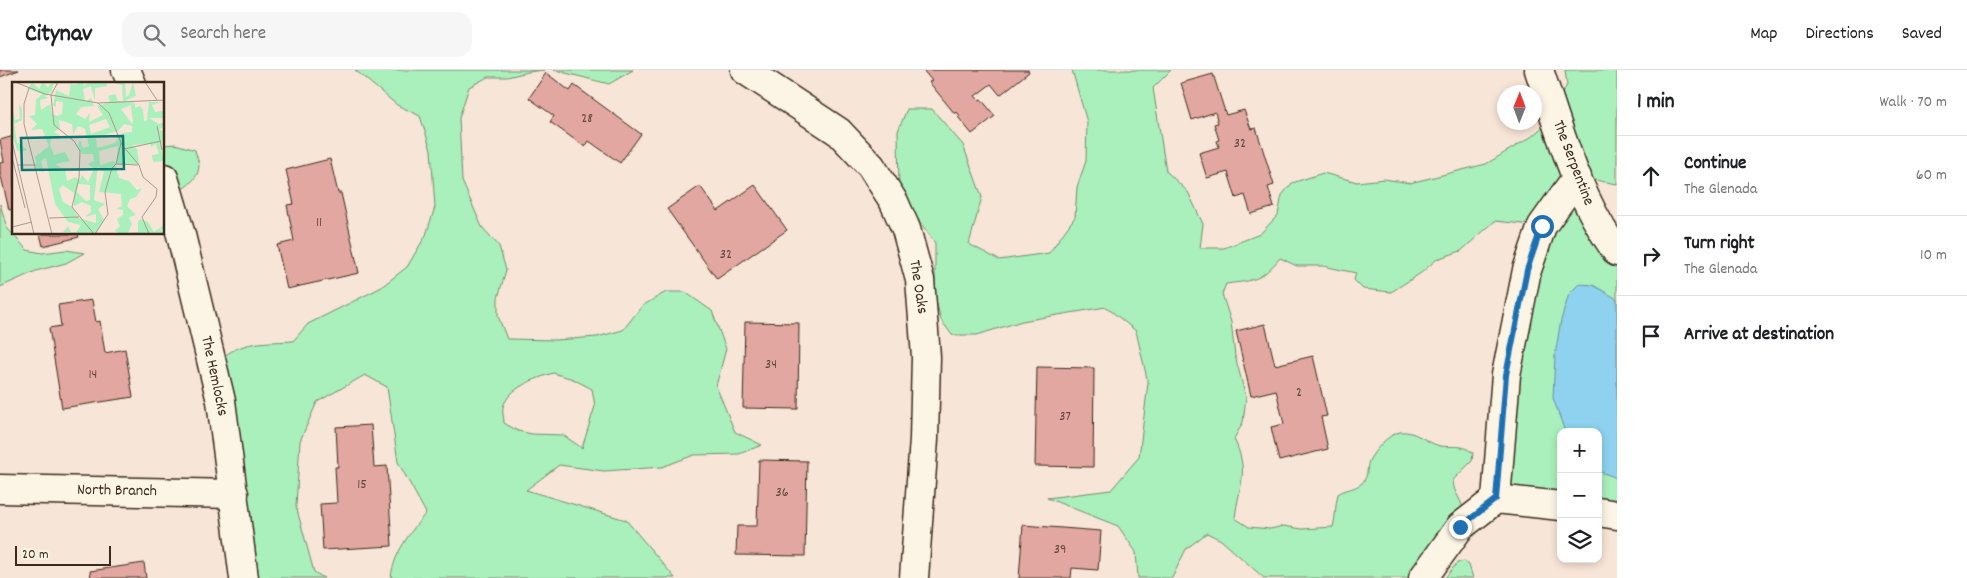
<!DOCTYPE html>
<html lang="en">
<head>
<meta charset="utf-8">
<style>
  :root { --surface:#fff; --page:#f6f6f6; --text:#202124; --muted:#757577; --line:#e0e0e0 }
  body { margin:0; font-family:Dekko,sans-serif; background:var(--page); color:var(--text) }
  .controls { position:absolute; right:15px; bottom:15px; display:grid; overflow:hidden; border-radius:10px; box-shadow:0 2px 8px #0003 }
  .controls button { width:45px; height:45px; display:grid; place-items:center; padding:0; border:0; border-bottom:1px solid var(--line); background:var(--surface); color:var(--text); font:25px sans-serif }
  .compass { position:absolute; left:1497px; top:15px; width:45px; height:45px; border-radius:50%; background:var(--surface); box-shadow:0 2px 8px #0003; rotate:1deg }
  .scale { position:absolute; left:15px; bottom:12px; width:96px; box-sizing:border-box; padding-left:5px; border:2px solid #3b2a1e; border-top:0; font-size:14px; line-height:18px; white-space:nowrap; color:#3b2a1e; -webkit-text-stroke:4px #fcf5e5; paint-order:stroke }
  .stop { position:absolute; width:15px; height:15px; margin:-11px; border:4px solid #1f6fb2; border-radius:50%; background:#fff }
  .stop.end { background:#1f6fb2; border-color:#fff; box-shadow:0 1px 5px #0008 }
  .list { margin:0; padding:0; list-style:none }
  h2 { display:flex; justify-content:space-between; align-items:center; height:65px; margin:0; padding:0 20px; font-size:21px }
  h2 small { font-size:16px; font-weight:400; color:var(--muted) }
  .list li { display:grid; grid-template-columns:32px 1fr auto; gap:15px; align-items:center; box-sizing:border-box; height:80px; padding:0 20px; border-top:1px solid var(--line) }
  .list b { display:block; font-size:19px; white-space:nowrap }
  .list p { margin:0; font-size:16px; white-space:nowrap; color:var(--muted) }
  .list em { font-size:16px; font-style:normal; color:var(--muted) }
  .icon { flex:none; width:28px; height:28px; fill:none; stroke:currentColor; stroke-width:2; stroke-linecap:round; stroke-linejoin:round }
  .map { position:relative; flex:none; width:1617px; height:508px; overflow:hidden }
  header { display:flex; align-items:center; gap:30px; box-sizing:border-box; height:70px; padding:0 25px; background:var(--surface); border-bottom:1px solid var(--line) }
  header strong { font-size:24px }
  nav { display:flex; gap:28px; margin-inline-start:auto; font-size:18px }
  .search { width:350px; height:45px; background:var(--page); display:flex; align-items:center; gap:12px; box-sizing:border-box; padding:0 18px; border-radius:15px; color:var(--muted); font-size:19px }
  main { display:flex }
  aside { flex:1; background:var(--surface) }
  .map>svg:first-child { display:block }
</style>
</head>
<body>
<header>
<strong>Citynav</strong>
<div class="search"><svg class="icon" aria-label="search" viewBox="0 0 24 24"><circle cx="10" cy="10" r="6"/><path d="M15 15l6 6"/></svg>Search here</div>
<nav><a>Map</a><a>Directions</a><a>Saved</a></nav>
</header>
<main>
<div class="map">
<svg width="1617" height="508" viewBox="0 0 1617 508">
  <rect width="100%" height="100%" fill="#f7e5d7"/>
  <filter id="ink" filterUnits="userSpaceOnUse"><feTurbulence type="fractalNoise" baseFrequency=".02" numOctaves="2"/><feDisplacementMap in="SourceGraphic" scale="10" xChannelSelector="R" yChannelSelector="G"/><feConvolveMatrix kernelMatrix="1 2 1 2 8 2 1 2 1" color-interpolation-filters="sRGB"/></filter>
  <g filter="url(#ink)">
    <!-- green -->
    <g fill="#a9f0bc" stroke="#728d6d" fill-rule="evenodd">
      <path d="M355,0H544L528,2L507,7H488L469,17L459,48L462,111L482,157L499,176L506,200L498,228V246L507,269L556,270L597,267L623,260L642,236L666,222H685L712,241L726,279L716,316L735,362L762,375L739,384L694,385L662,397L604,401L559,395L526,420L626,450L675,508H391C393,484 411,461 426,443L398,392L387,317L365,305L317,332L300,371L296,436L314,502L324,508H244L213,296C238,270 259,273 293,271L308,254L380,218L407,197L426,165L435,137L431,80L420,46L397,35ZM553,303L573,309L592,319L595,336L582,378L563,365L532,364L518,361L504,353C504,348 502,342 503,337C509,317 535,309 553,303Z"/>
      <polygon points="554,0 633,0 609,14"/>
      <path d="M1072,0H1171L1153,18L1166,101L1188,122L1203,154L1200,178H1224L1260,164L1278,145L1282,125L1292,113L1323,103L1357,112L1384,109L1410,113L1486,94L1531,67L1554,47L1559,28L1567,15L1565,0H1617V114L1578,107L1617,182V445L1598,442V362H1561V436L1496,429L1541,156L1495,151L1461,181L1437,189L1421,203L1391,222L1363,219L1354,210L1356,203L1323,196H1297L1280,188C1260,211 1256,210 1226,214L1222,224L1231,252L1235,286L1246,327L1243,352L1234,369C1250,403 1239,414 1235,448L1249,457L1270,459L1284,456L1302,459L1333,457C1336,446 1335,435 1338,424C1345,419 1356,419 1362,413C1369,406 1366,398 1369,391C1374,381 1388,364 1400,362C1415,360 1427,373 1440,376C1454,378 1461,373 1473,383L1472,391L1453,410C1453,425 1464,429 1463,445L1415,508H1264L1221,470L1207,463L1186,479L1172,508H1138L1136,482L1118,456L1047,428L1111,420L1139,387L1148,313L1136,261L1106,237L1022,251L977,265H952L941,250L935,227V173L899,123L898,61L907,39H932L963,75L982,127L969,174L999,190L1049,183L1075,147L1077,117L1086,91L1087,52Z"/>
      <path d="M175,74L195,80C196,85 199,92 199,96C198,114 177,122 164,128V75Z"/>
      <polygon points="0,134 7,158 27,180 42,183 66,180 84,183 66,193 36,201 0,217"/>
      <polygon points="1464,491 1469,495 1473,508 1445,508 1457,493"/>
    </g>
    <!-- water -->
    <polygon fill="#8ed2ef" stroke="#6d8f9b" points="1579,214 1593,215 1617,229 1617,408 1598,401 1598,362 1565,362 1553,328 1555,285 1561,250 1569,224"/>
    <!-- building -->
    <g fill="#e1a7a0" stroke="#3b2a1e">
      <polygon points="0,0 19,0 0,7"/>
      <polygon points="923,0 1028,0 1029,2 1000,25 991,14 975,26 979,30 981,29 995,46 972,64 958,47 960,46 957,42 955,44 929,12 932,11"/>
      <polygon points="546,3 570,21 574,15 641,64 620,93 589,71 585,77 550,52 554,46 529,28"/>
      <polygon points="1213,4 1226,45 1244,40 1251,59 1256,58 1274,115 1268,117 1274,137 1251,144 1245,125 1236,128 1228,102 1207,108 1199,83 1219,77 1217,71 1219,70 1214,54 1218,53 1215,42 1192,50 1181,13"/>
      <polygon points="14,66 14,139 9,140 0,102 0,93 4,92 0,70"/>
      <polygon points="330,89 338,123 341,123 359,203 287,219 277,175 294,171 287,135 294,134 286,100"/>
      <polygon points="755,115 787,160 717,209 667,139 700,116 718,141"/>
      <polygon points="40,164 78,164 79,167 43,176"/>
      <polygon points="92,230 96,252 100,251 105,283 125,279 133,327 62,338 49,258 61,256 58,235"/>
      <polygon points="745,252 799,253 798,339 743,338"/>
      <polygon points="1265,254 1275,295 1313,286 1327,346 1321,347 1328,379 1279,391 1271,357 1284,354 1276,320 1251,326 1236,261"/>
      <polygon points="1037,297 1094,298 1093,397 1035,396"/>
      <polygon points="371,355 374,397 387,396 392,476 323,480 320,434 337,433 335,397 338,397 336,357"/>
      <polygon points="759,390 807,391 805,486 736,485 737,456 757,456"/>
      <polygon points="1023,455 1101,461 1098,500 1072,498 1071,508 1019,508"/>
      <polygon points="144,493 146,508 91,508 90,501"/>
    </g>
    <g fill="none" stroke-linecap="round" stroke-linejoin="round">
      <defs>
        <g id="minor">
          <polyline points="126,0 132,14"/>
          <polyline points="745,0 839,62 871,96 894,132 906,159 920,210 926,287 924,369 914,508"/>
          <path d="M1539,0C1560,62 1578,129 1617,182"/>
          <polyline points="164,108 181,165 221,331 244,508"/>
          <polyline points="0,419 234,424"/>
          <polyline points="1496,429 1506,305 1527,200 1542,156 1577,107"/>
          <polyline points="1598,442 1617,445"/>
          <polyline points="1423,508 1460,457 1496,429 1561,436"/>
        </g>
      </defs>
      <!-- minor casing -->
      <use href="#minor" stroke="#3b2a1e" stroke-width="31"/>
      <!-- minor -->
      <use href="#minor" stroke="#fcf5e5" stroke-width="28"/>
    </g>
  </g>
  <g fill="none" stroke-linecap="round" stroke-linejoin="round" filter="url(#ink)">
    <!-- route -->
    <polyline stroke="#1f6fb2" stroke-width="6" points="1460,457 1496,429 1506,305 1527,200 1542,156"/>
  </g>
  <g text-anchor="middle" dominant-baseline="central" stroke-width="4" stroke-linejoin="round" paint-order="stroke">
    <!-- number labels -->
    <g font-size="14" fill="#64493e">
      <text x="587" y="49">28</text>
      <text x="1240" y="74">32</text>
      <text x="319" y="153">11</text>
      <text x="726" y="185">32</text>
      <text x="771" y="295">34</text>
      <text x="93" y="305">14</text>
      <text x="1299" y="323">2</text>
      <text x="1065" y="347">37</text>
      <text x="362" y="415">15</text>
      <text x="782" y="423">36</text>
      <text x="1060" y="480">39</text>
    </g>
    <!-- street labels -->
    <g font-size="16" fill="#3b2a1e" stroke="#fcf5e5">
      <text transform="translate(1573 93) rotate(69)">The Serpentine</text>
      <text transform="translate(918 217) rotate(81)">The Oaks</text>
      <text transform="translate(214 306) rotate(78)">The Hemlocks</text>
      <text transform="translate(117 421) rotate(1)">North Branch</text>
    </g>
  </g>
  <!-- overview -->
  <g transform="translate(12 12)">
    <rect width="152" height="152" fill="#f7e5d7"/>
    <path d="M20,0L27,7L31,0L36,6L39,0H46V4L42,1L39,10L33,14L36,16L28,18L29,28L38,22L40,32L45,34L50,32L51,20L44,19V25L41,23L44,8L57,14L59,0L61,3L71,0L72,4L77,0H94L95,4L83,6V19L79,4L71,7L73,20L79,16L82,24L69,25L64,32L73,37L78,31L77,40L91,33L85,24L98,20L96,14L103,12L106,19H111L110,3L98,0H113L114,15L117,13L121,0L124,14L112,19L123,21V26L128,24L131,28L132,39L135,38L137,20H149L140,23L143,30L152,29V36H137L147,42L152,40V45L147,47L152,50L149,66L152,79L141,80L140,73L147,72L144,62L139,65L138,62L120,63L125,67L127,82H104L106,64L87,69L88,83L102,79L107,96L117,99L125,108L130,106L124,115L118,117L115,124L124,133L117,135L120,142L116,151L126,150V139L129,137L136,140L142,150L152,143V148L148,147L152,152H108L103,149L108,144L105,137L111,133V128L104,127L110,124L109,112L87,110L92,90L86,84L82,118L93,122L86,127L92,138L83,152L51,150L56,144L59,150H64L69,143L56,140L43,122L34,76L29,79L32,90L25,88L23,75L37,64L30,47L19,48L25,42L17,34L23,33L24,18L30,12L16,7ZM119,23L121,40L120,42L109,27ZM94,37L98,45L79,52L77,43ZM47,38L60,42L61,52L66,44L73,47L77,64L71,66L68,58L66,63L70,72H81L82,79L76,82L82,87L76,100L70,93L67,99L64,95L55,99L53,88L43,82L58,79L53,70L42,73L38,63L39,57L50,55L42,50L48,46ZM112,42L120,44V50L110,51L103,61L85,66L84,55L106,49ZM66,102L78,103V118L74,119L65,110ZM51,103L62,111V124L70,120L79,124V130L73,135L84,132V141L67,136L60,125L51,120L47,107ZM0,22L3,38L8,37L7,22L10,27V38L2,42L5,60L15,68L9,70L5,68L0,52Z" fill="#a9f0bc" fill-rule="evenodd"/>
    <path fill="none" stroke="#ac9a8d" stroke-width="1" d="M3,0L33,12L86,21L97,31L110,63L127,83L131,95L145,107L144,115L130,135L137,152M46,0L39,13L42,43L62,59L68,69L67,96L60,125L82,152M133,0L145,18M17,6L12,22V42L40,152M86,21L153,18M145,44L150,68M0,59L22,152M112,67L149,59M0,75L13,126M104,82L109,61M6,83H24M37,136L67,135M0,145L20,140M83,152L96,132L93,110L100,86L104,82L126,83"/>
    <path fill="#0f766e" fill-opacity="0.15" stroke="#0f766e" stroke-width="2.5" d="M111,54L112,87L10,88L9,56Z"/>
    <rect width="152" height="152" fill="none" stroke="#3b2a1e" stroke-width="2.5"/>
  </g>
</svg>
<div class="controls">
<button>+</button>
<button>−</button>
<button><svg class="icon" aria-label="layers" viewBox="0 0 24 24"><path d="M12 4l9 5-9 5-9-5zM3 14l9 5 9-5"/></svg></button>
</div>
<svg class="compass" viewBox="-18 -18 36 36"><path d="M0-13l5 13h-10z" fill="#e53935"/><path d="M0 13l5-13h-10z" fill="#757577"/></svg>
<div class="scale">20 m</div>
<div class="stop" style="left:1542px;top:156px"></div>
<div class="stop end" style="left:1460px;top:457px"></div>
</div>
<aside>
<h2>1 min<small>Walk · 70 m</small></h2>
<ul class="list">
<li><svg class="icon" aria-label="ahead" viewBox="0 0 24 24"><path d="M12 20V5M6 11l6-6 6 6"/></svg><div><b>Continue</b><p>The Glenada</p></div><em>60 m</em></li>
<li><svg class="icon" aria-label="right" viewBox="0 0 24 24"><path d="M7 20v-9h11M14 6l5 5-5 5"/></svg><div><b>Turn right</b><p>The Glenada</p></div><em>10 m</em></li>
<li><svg class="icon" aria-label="arrive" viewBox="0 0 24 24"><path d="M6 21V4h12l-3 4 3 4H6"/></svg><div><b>Arrive at destination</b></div></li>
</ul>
</aside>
</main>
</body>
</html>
